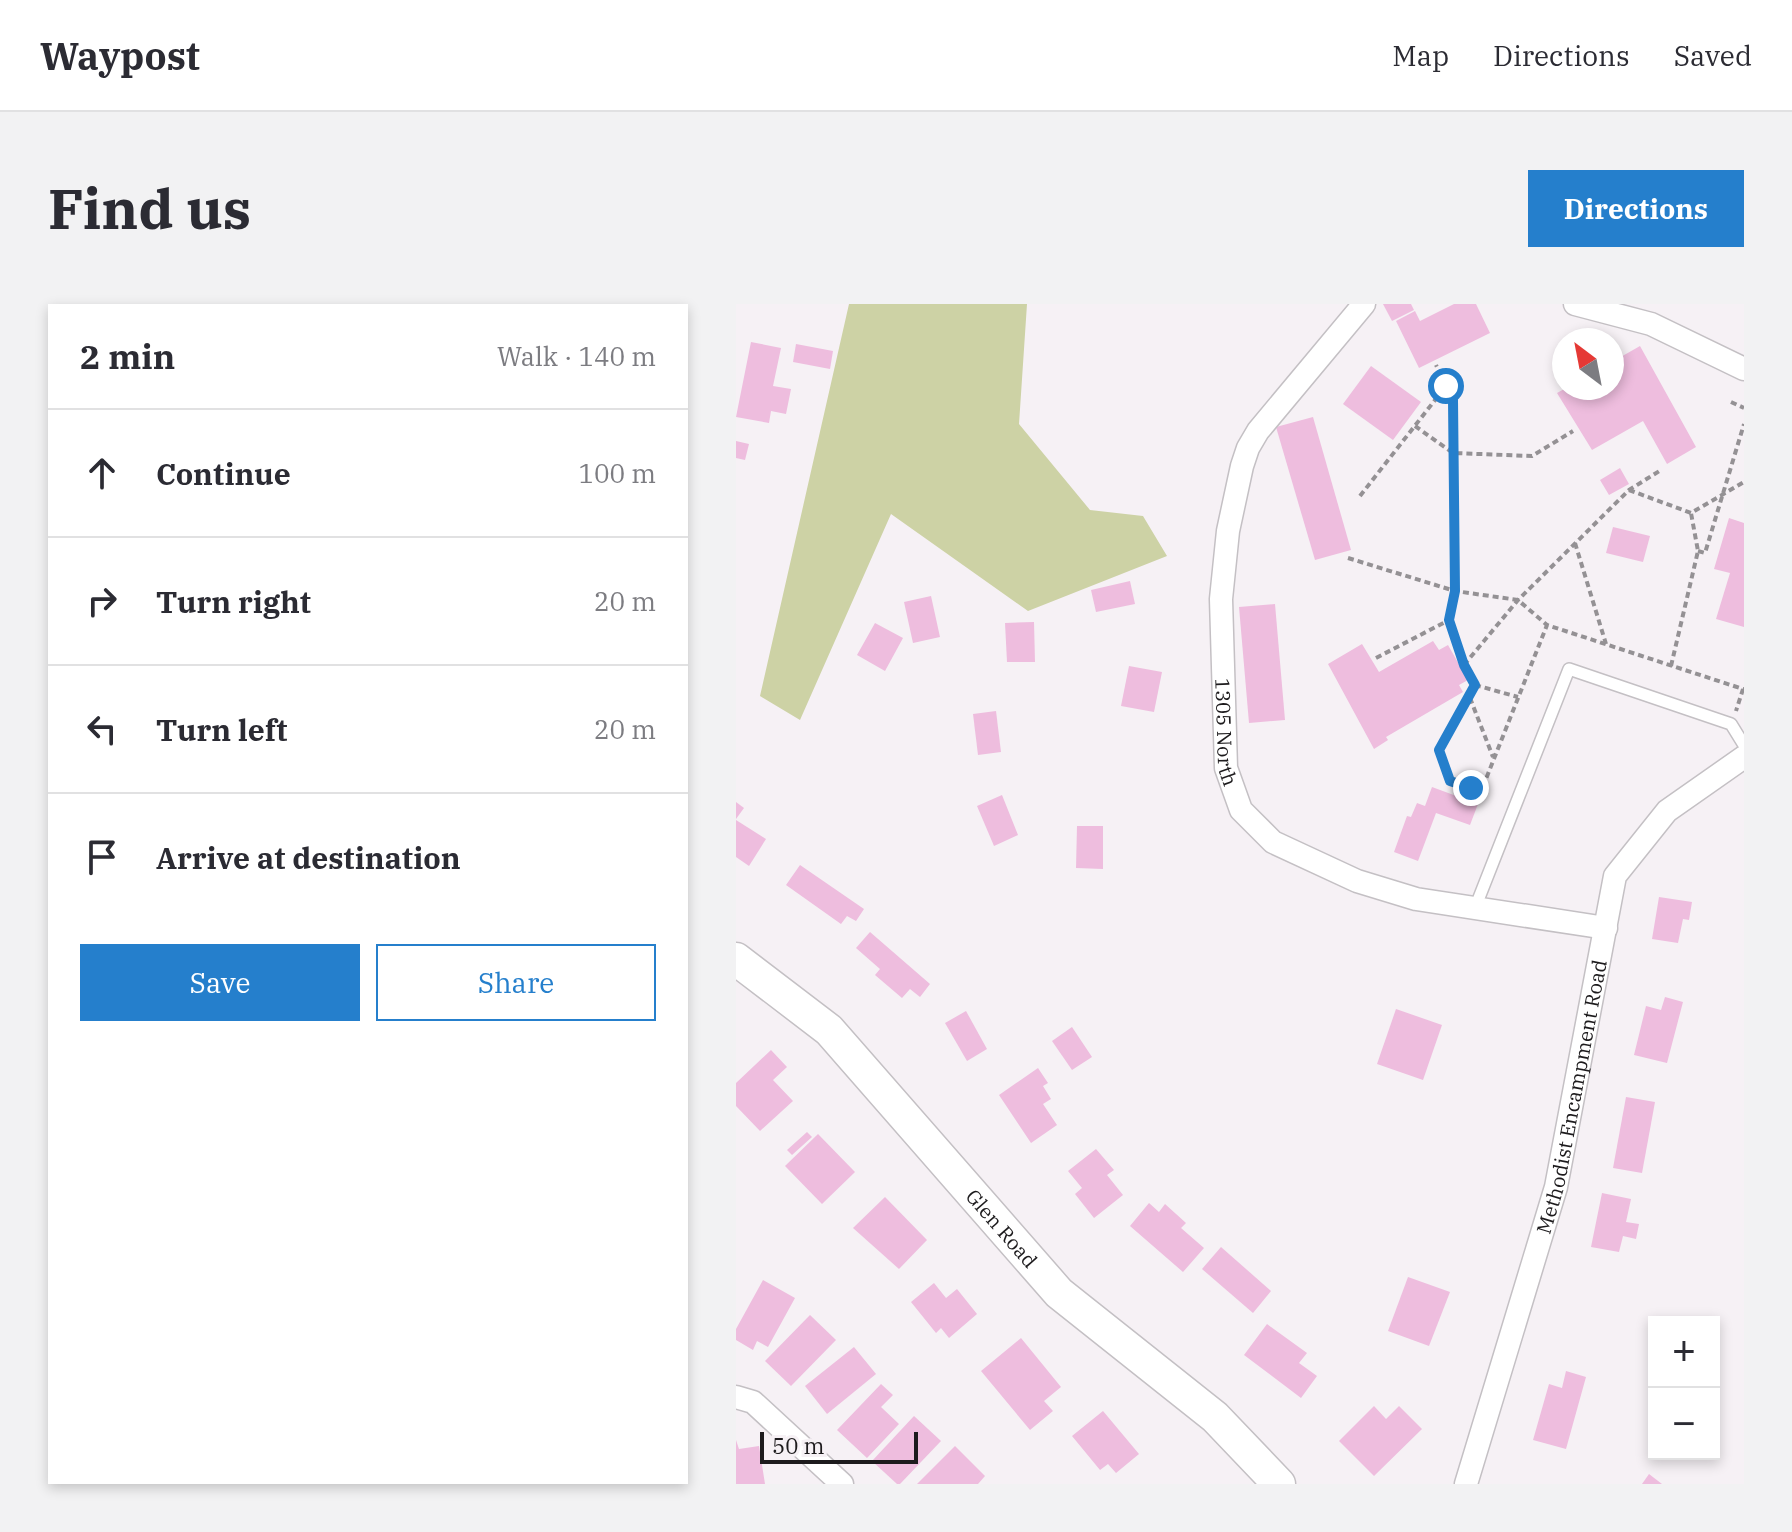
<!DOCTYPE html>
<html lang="en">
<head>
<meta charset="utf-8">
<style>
  :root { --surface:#fff; --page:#f2f2f3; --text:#2b2b33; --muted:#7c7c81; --line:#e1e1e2; --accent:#257fcc }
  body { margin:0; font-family:"IBM Plex Serif",serif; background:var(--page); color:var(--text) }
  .controls { position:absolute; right:24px; bottom:24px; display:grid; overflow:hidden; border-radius:0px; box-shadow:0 4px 12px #0003 }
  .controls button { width:72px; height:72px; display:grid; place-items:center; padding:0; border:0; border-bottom:2px solid var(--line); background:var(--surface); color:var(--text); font:40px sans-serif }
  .compass { position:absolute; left:816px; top:24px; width:72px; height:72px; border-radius:50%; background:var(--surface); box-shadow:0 4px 12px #0003; rotate:328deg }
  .scale { position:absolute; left:24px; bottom:20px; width:158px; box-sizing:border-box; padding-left:8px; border:4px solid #1d1b1d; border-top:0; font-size:22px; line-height:28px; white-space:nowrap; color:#1d1b1d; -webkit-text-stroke:6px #f6f1f5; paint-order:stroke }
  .stop { position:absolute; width:24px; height:24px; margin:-18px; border:6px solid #257fcc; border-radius:50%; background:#fff }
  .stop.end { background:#257fcc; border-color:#fff; box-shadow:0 2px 8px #0008 }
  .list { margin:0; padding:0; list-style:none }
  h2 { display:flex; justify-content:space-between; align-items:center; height:104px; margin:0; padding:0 32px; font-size:34px }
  h2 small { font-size:26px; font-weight:400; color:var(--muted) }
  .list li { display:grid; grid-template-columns:52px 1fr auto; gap:24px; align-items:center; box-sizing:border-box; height:128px; padding:0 32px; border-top:2px solid var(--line) }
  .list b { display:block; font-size:30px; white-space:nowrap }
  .list em { font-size:26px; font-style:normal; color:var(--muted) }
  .actions { display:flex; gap:16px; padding:24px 32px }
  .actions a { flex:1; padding:18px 0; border:2px solid var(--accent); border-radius:0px; text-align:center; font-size:28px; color:var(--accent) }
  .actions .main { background:var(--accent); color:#fff }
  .icon { flex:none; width:44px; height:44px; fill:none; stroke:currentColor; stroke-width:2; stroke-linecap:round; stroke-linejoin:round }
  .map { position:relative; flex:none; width:1008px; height:1180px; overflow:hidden; border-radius:0px }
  header { display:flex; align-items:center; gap:48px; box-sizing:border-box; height:112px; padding:0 40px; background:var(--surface); border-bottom:2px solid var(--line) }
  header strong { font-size:38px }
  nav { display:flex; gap:44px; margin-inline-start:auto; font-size:28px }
  .intro { display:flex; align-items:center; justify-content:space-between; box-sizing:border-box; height:192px; padding:0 48px }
  h1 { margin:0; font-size:56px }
  .button { padding:20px 36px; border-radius:0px; background:var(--accent); color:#fff; font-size:28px; font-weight:700 }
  main { display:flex; gap:48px; padding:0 48px }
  aside { flex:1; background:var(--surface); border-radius:0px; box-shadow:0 4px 12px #0003 }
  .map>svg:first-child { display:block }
</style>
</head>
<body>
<header>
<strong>Waypost</strong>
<nav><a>Map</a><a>Directions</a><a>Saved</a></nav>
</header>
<div class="intro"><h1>Find us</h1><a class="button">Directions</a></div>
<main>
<aside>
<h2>2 min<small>Walk · 140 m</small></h2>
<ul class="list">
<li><svg class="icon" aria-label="ahead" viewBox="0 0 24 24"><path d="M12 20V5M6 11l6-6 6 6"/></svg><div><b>Continue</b></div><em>100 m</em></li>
<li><svg class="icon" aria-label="right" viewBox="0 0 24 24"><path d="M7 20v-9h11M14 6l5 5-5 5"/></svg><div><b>Turn right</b></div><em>20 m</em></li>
<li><svg class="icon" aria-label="left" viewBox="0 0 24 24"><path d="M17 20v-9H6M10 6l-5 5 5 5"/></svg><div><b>Turn left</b></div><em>20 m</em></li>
<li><svg class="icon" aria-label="arrive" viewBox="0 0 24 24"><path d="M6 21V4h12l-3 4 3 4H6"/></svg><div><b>Arrive at destination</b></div></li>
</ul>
<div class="actions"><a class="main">Save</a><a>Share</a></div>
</aside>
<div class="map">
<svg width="1008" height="1180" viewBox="0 0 1008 1180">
  <rect width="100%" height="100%" fill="#f6f1f5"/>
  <!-- green -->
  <polygon fill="#cdd2a5" points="113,0 291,0 283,120 354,206 407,212 431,252 292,307 155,210 64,416 24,392"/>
  <!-- building -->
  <g fill="#eebdde">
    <polygon points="647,0 675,0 678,6 656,17"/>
    <polygon points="718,0 740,0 754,29 683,64 660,17 679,7 684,17"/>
    <polygon points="15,38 45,44 37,82 55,85 50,110 35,107 33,119 0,113"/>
    <polygon points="60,40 97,47 94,65 57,58"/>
    <polygon points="904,42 960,143 931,160 907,117 856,146 821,89 830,84 876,84 876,58"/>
    <polygon points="635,62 685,98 657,136 607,100"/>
    <polygon points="577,113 615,246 579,256 540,123"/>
    <polygon points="0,137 13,140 9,156 0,154"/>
    <polygon points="884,164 893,180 873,191 864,176"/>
    <polygon points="993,214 1008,219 1008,323 980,315 994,269 978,265"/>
    <polygon points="877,223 914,232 907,258 870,249"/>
    <polygon points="394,277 399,300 360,308 355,286"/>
    <polygon points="195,292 204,333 177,339 168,298"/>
    <polygon points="539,300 549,416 513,419 503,303"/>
    <polygon points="298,318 299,358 271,358 269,319"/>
    <polygon points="139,319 167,334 149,367 121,351"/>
    <polygon points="697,337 703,346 712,341 732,376 723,381 727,388 650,433 652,436 638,445 592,360 626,340 643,368"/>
    <polygon points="393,362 426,368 418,408 385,402"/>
    <polygon points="260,407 265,448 242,451 237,410"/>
    <polygon points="696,483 742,500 734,521 700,509 682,557 658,548 671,512 675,513 681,499 689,502"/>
    <polygon points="266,491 282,531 258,542 241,502"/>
    <polygon points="0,498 8,504 0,515"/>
    <polygon points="0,516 30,535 13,562 0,553"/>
    <polygon points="341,522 367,522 367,565 340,564"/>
    <polygon points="64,561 128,605 120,617 111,612 105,620 50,581"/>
    <polygon points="923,593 956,598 953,616 947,615 942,639 916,635"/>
    <polygon points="134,628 194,680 184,693 174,685 166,694 139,671 144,665 120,644"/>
    <polygon points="929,693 947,698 931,759 898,751 910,702 925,706"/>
    <polygon points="660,705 706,721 687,776 641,760"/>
    <polygon points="230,707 251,745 231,757 209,719"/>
    <polygon points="336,723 356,753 336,766 316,737"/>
    <polygon points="35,746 51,763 37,776 57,797 24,827 0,802 0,779"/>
    <polygon points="302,764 312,779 307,782 315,795 307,800 321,821 295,839 263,791"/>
    <polygon points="890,793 919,798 906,869 877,864"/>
    <polygon points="71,828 76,833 56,851 51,846"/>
    <polygon points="82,830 119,868 86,900 49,862"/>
    <polygon points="360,845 378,866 371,871 387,891 358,914 339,890 346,884 332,867"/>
    <polygon points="866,889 895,895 890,918 903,920 900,935 887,932 883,948 855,943"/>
    <polygon points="149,893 191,936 163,965 117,924"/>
    <polygon points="413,899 423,908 429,900 450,919 445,924 468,944 447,968 394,922"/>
    <polygon points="485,943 535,987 517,1009 466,965"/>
    <polygon points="672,973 714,988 693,1042 652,1027"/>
    <polygon points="27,976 59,994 32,1043 21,1037 17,1046 0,1036 0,1025"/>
    <polygon points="198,979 210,994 221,985 241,1010 213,1034 205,1024 200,1029 175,998"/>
    <polygon points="74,1011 100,1036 55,1082 29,1057"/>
    <polygon points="531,1020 571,1049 563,1059 581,1072 565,1094 508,1051"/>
    <polygon points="285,1034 325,1083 308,1097 317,1107 294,1126 245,1067"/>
    <polygon points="118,1043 140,1070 91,1110 69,1082"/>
    <polygon points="830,1067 850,1073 830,1145 797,1136 813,1080 826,1084"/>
    <polygon points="145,1080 157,1091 145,1103 163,1120 131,1154 101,1126"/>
    <polygon points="638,1102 650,1115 663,1102 686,1125 638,1172 603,1137"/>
    <polygon points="367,1107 403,1150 380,1169 372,1160 364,1166 336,1132"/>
    <polygon points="178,1112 205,1137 164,1180 161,1180 136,1157"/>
    <polygon points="0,1136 3,1145 23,1142 29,1180 0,1180"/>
    <polygon points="219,1142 249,1172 242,1180 181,1180"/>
    <polygon points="913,1170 926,1180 906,1180"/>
  </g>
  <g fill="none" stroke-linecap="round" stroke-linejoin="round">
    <defs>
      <polyline id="lane" points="739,604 833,365 995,420 1008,441"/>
      <g id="street">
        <path id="s1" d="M628,0L522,127L512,144L506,162L492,227L485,295L490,464L505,506L537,538L621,577L680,595L870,624"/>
        <polyline points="839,0 915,20 1008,65"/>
        <polyline points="0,1093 17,1098 106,1180"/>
        <path id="s2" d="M730,1180L820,883L879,572L931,507L1008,453"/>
      </g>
      <g id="secondary">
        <path id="s3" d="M0,655L93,726L323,989L479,1113L543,1180"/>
      </g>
    </defs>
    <!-- lane casing -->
    <use href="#lane" stroke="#c4c0c4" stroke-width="14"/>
    <!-- street casing -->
    <use href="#street" stroke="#c4c0c4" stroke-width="25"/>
    <!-- secondary casing -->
    <use href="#secondary" stroke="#c4c0c4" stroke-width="35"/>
    <!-- path -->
    <g stroke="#949194" stroke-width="4" stroke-dasharray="6 4" stroke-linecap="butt">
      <polyline points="995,98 1008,104"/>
      <polyline points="679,122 717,149 796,152 837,127"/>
      <polyline points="893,186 955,209 1008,178"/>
      <polyline points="624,192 710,82"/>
      <polyline points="839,239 870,340"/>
      <polyline points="962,247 969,249 1008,120"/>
      <polyline points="612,254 719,287 782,296 811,321"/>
      <polyline points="713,316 728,361 739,381 703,446 714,477 735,484 748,480 811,321 1007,385 1000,407"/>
      <polyline points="640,354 713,316 719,287 717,96 700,61"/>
      <polyline points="728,361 782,296 893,186 925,166"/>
      <polyline points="935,362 962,247 955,209"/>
      <polyline points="739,381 782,393"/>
      <polyline points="734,394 757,453"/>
    </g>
    <!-- lane -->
    <use href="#lane" stroke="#fff" stroke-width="11"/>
    <!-- street -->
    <use href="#street" stroke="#fff" stroke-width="22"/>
    <!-- secondary -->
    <use href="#secondary" stroke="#fff" stroke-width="32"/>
  </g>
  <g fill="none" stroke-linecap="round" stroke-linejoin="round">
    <!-- route -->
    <polyline stroke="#257fcc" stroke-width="10" points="710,82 717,96 719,287 713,316 728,361 739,381 703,446 714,477 735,484"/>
  </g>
  <g text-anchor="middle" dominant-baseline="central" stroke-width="6" stroke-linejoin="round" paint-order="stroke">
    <!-- street labels -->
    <g font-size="20" fill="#1d1b1d" stroke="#f6f1f5">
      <text stroke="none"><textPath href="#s1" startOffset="472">1305 North</textPath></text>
      <text stroke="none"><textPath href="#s2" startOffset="402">Methodist Encampment Road</textPath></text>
      <text stroke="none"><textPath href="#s3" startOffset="380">Glen Road</textPath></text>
    </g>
  </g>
</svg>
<div class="controls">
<button>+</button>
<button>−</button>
</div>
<svg class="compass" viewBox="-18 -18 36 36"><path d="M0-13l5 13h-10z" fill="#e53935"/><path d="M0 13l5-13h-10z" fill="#7c7c81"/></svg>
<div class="scale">50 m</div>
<div class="stop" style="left:710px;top:82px"></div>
<div class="stop end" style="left:735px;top:484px"></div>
</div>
</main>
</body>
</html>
